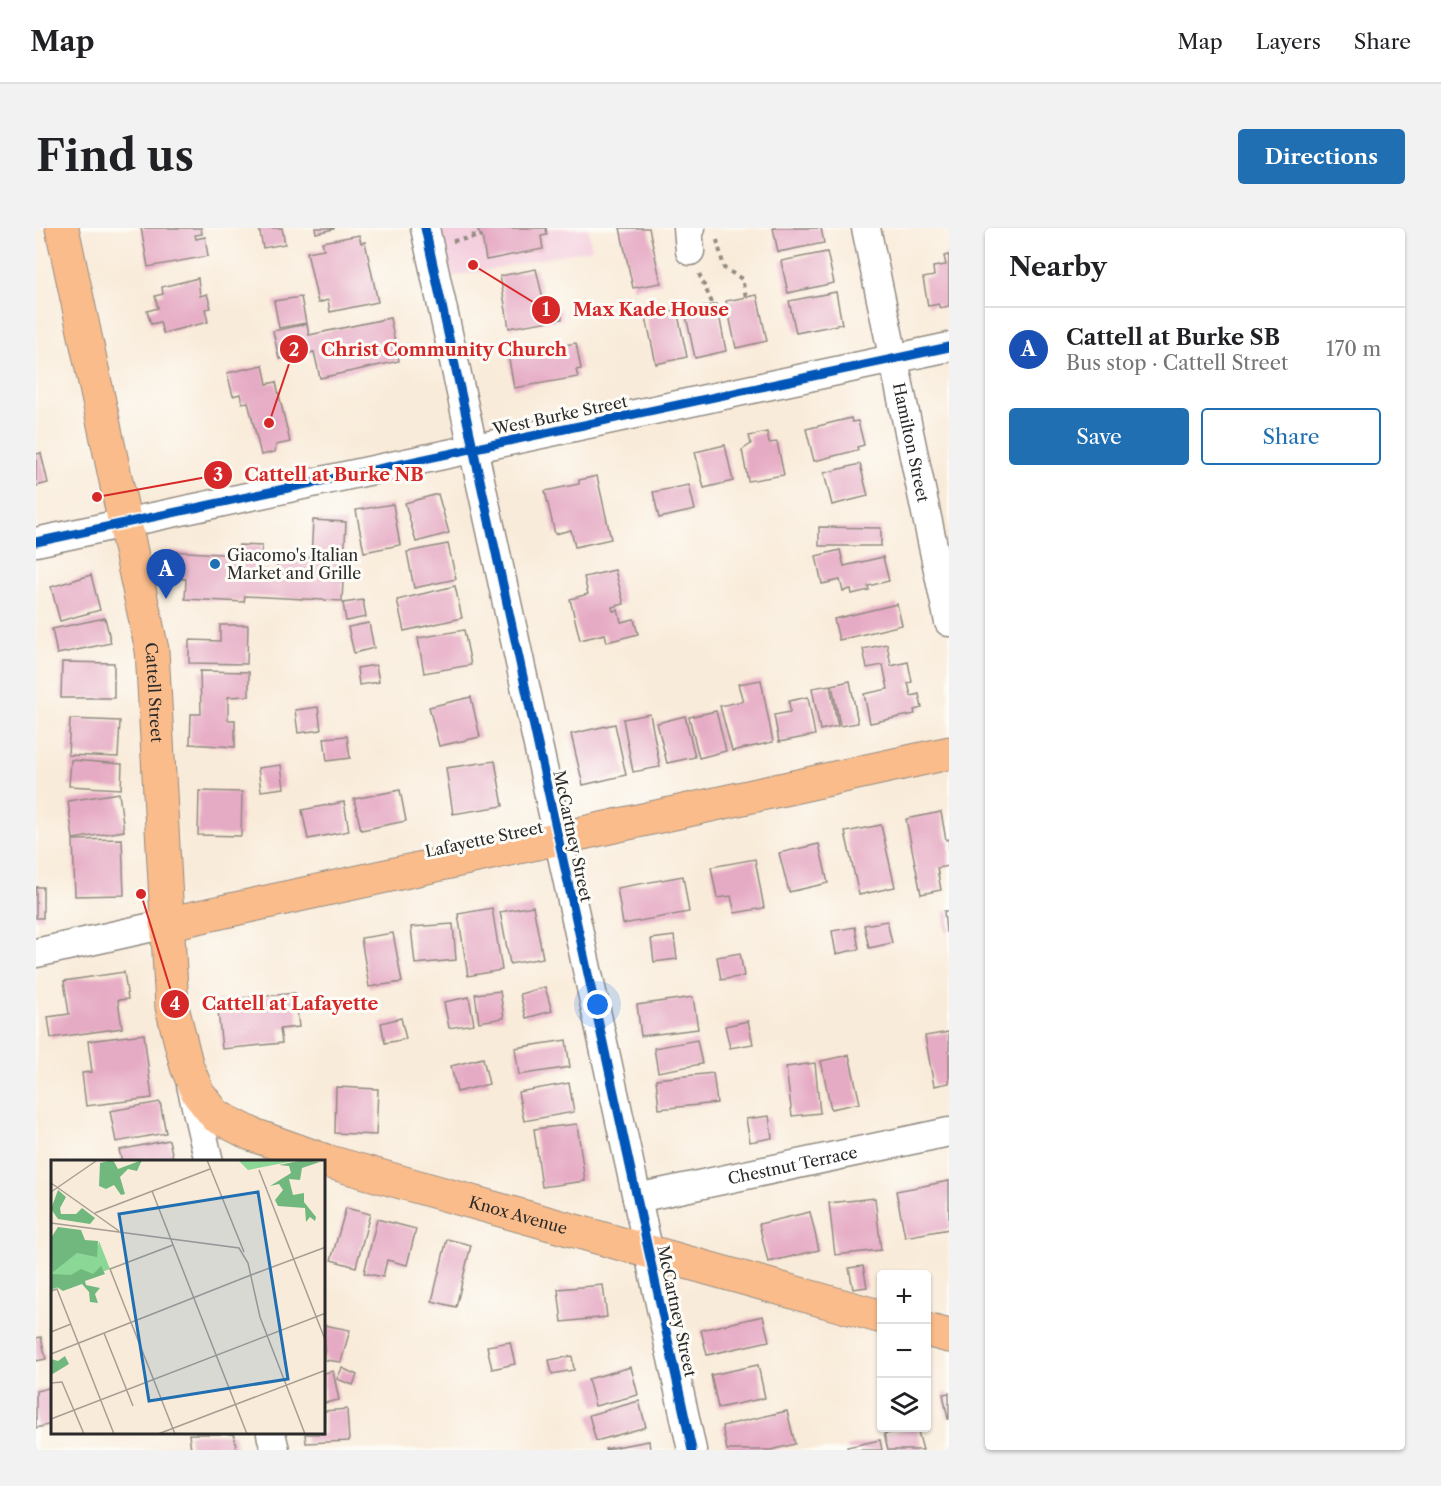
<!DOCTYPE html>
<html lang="en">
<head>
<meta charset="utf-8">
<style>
  :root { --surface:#fff; --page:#f2f2f2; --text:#202124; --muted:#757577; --line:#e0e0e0; --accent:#1f6fb2 }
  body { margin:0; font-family:"Libre Caslon Text",serif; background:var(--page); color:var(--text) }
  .controls { position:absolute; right:18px; bottom:18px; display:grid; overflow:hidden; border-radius:6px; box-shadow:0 2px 4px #0004 }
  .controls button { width:54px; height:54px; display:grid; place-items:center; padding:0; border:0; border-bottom:2px solid var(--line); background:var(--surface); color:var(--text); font:30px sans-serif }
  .you { position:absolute; left:562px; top:777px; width:21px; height:21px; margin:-15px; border:4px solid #fff; border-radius:50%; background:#1a73e8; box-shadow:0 0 0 9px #1a73e833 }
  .badge { display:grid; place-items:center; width:39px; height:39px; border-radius:50%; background:var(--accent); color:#fff; font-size:20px; font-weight:700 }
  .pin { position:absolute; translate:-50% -50px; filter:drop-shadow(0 2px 3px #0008) }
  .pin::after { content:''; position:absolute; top:32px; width:21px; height:18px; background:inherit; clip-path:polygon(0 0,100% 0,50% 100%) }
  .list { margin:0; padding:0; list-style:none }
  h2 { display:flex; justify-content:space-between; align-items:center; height:78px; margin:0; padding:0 24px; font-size:26px }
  h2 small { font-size:20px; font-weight:400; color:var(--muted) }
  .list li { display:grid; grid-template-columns:39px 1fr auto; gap:18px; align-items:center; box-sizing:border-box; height:84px; padding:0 24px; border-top:2px solid var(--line) }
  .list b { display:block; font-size:22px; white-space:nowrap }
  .list p { margin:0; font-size:20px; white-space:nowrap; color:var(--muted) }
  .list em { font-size:20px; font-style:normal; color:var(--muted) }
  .actions { display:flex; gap:12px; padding:18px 24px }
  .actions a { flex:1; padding:14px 0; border:2px solid var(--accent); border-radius:6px; text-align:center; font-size:21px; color:var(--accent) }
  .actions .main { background:var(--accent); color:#fff }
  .icon { flex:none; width:33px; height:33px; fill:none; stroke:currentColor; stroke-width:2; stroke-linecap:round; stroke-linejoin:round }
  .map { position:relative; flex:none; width:913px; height:1222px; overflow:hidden; border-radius:6px }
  header { display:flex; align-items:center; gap:36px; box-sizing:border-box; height:84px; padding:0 30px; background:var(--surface); border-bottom:2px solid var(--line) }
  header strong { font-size:28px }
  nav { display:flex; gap:33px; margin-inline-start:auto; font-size:21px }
  .intro { display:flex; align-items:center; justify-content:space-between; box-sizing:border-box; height:144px; padding:0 36px }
  h1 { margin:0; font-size:42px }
  .button { padding:15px 27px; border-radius:6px; background:var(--accent); color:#fff; font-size:21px; font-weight:700 }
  main { display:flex; gap:36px; padding:0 36px }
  aside { flex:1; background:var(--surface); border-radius:6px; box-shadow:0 2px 4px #0004 }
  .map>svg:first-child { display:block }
</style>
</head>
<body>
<header>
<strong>Map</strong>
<nav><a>Map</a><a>Layers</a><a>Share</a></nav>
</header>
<div class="intro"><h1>Find us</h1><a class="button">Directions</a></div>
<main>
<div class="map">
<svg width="913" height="1222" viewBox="0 0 913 1222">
  <rect width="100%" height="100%" fill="#fdfcf7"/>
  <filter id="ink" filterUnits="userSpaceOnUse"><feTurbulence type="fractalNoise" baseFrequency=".0167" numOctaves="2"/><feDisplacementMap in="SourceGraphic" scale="12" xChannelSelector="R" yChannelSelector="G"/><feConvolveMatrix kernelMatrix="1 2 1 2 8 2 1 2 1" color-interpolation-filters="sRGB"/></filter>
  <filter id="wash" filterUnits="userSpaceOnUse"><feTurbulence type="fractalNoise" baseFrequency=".008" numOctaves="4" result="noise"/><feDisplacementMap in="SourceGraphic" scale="24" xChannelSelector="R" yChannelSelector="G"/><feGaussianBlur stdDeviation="1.35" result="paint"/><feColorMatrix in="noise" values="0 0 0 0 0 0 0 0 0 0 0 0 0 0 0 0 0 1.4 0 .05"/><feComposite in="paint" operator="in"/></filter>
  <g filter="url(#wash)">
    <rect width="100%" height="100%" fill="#f9ebd9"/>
    <!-- built -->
    <polygon fill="#f4cfde" points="389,0 552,0 556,21 400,52"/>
    <g id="blocks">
      <!-- building -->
      <g fill="#e6abc4">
        <polygon points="105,0 165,0 166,6 159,7 160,11 169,9 172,28 112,39"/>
        <polygon points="223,0 246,0 249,16 227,20"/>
        <polygon points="279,0 298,0 298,1 280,5"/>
        <polygon points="447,0 510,0 511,7 505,8 507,21 450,32 446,8 442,4"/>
        <polygon points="584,0 613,0 625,55 597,60"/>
        <polygon points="737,0 785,0 788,15 742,24"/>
        <polygon points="323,7 325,15 329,14 342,74 294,84 292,72 282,75 271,24 288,21 286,14"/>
        <polygon points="791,24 798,55 752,65 745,33"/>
        <polygon points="913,27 913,78 904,80 902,76 892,78 887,50 898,48 897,39 910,37 908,28"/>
        <polygon points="500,41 510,83 525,81 526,91 473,100 464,48"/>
        <polygon points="162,50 164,68 171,66 175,80 169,81 172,94 127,105 124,94 115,96 111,83 122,80 119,68 127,66 126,59"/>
        <polygon points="800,64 806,96 760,105 753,73"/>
        <polygon points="721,67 731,113 700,120 690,73"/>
        <polygon points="265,69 270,95 243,100 238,73"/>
        <polygon points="681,76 690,123 659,130 649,83"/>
        <polygon points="641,82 651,129 620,136 610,89"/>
        <polygon points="354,90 363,133 284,150 278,124 243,131 237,103 271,96 273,107"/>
        <polygon points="540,115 545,141 540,142 542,149 478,160 472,126"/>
        <polygon points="227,137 231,156 240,154 254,214 240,217 239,224 225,227 212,174 206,175 204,166 197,168 191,145"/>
        <polygon points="815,190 816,194 822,193 828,217 821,219 822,222 778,233 770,201"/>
        <polygon points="731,204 733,215 741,214 748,247 712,253 706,222 715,216 713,208"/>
        <polygon points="689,217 697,253 668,260 659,224"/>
        <polygon points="5,225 12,255 0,258 0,226"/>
        <polygon points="824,236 832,268 796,277 788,245"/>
        <polygon points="561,248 575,311 539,319 535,302 519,306 509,263 543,256 543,252"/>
        <polygon points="653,257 659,282 623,290 617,264"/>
        <polygon points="402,266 413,305 380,314 369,275"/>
        <polygon points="357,276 364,317 328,324 320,282"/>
        <polygon points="277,292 310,294 306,373 209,368 208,374 149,371 150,351 133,350 134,323 203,327 203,317 226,318 224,342 241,343 242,328 275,330"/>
        <polygon points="783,299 845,300 845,318 783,318"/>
        <polygon points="412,316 420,351 378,360 371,324"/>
        <polygon points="804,322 808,338 847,329 853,353 832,358 833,362 816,366 815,361 807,363 804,352 786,356 780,328"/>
        <polygon points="579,342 588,376 576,379 577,383 582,382 585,394 598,391 602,406 571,414 569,406 544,412 534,371 552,366 548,349"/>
        <polygon points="55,347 64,382 24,393 15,359"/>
        <polygon points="419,358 426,390 368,403 361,372"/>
        <polygon points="327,372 330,389 310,393 307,375"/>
        <polygon points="861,376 866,397 803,412 798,391"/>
        <polygon points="69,390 75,415 21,426 16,401"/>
        <polygon points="333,395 338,420 318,425 312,399"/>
        <polygon points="184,397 212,397 211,436 153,435 153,412 184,413"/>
        <polygon points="428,402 435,437 388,445 382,410"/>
        <polygon points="851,416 855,438 872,434 876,454 872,455 875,468 883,466 886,480 878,482 879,486 834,495 828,466 852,461 847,437 831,440 827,421"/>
        <polygon points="26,434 78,435 78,470 25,470"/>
        <polygon points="340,437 343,454 323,457 321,440"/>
        <polygon points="164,443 213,444 213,468 192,469 192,492 199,492 199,519 154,516 155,486 165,486"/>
        <polygon points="725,452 737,514 696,523 684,478 707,473 702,456"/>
        <polygon points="814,453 822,495 804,498 796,457"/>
        <polygon points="794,457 802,498 784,502 776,460"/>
        <polygon points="435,469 444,509 403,518 393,479"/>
        <polygon points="772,469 779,507 743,514 738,487 754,484 753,473"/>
        <polygon points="282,479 285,502 262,505 259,482"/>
        <polygon points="680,483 690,523 663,530 653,489"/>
        <polygon points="614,486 624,539 597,544 587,491"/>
        <polygon points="649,488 659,529 631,535 621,495"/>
        <polygon points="34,491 84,493 82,529 32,527"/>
        <polygon points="579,496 590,547 547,557 535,506"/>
        <polygon points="311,508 314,530 291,533 288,510"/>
        <polygon points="35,532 86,536 85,561 33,558"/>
        <polygon points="459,533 467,578 417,586 410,540"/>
        <polygon points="245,537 248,560 225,563 222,540"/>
        <polygon points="364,562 370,593 325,602 318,571"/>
        <polygon points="163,563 206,564 205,608 162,607"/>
        <polygon points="83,565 88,603 37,611 32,573"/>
        <polygon points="308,574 313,603 272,611 266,582"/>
        <polygon points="905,584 910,612 913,611 913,638 901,640 905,662 885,666 870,591"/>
        <polygon points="845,597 859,659 823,667 809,604"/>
        <polygon points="86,611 88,667 39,668 37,612"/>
        <polygon points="783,616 792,655 753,664 743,625"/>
        <polygon points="719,631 728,680 699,685 695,668 681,670 675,639"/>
        <polygon points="647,648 653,684 587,696 581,660"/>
        <rect x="0" y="659" width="7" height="31"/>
        <polygon points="497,678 507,730 474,736 464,684"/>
        <polygon points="456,680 466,742 432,748 422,686"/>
        <polygon points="908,683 913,683 913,704 910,704"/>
        <polygon points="851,693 856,715 833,720 828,697"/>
        <polygon points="417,696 420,732 379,736 375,699"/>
        <polygon points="819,699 823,721 800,726 796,703"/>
        <polygon points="357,705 366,754 333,759 325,710"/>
        <polygon points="638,708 641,731 618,734 615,711"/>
        <polygon points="704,725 708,748 685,752 681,729"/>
        <polygon points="88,744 92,771 82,772 86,800 15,810 12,789 33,786 28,753"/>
        <polygon points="509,759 516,783 490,790 484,766"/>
        <polygon points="464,763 468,790 443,794 439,766"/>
        <polygon points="259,765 263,799 244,801 246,815 186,821 181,773"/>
        <polygon points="433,769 438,796 413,800 408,774"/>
        <polygon points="657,769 662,801 605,808 601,777"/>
        <polygon points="365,790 370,811 349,815 345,795"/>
        <polygon points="712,793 717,816 694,820 689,798"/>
        <polygon points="913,804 913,855 898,858 889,808"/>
        <polygon points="108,806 116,870 50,878 46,845 56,844 52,813"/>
        <polygon points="530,812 534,839 483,847 479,820"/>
        <polygon points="661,812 666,836 622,844 618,820"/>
        <polygon points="813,827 824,875 795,881 785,833"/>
        <polygon points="447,830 453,856 421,864 415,838"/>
        <polygon points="779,835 784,885 756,888 750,839"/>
        <polygon points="677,845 681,875 623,881 620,851"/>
        <polygon points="533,855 538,884 488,893 482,864"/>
        <polygon points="300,859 342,861 340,907 299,905"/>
        <polygon points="124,874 130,905 80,914 74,883"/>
        <polygon points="733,888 736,910 714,914 710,891"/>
        <polygon points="541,896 549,953 506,959 498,901"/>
        <polygon points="133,912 138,934 86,934 83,922"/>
        <polygon points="913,953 913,1001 869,1009 860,963"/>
        <polygon points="839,970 845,1022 799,1027 793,975"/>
        <polygon points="310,980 334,986 320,1039 295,1032"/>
        <polygon points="774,984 783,1022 732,1034 723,996"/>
        <polygon points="341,991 380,1001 371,1037 351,1032 347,1049 328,1045"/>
        <polygon points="411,1011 435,1017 420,1079 396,1073"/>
        <polygon points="827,1038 831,1059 817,1061 813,1040"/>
        <polygon points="567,1057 571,1089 526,1094 522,1061"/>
        <polygon points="727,1088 733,1113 671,1127 665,1102"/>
        <polygon points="288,1097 314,1102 305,1134 289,1132"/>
        <polygon points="5,1109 10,1131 0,1133 0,1110"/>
        <polygon points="474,1114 479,1136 456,1141 451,1118"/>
        <polygon points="536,1128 538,1142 516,1146 513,1132"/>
        <polygon points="722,1137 729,1170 682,1180 675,1147"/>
        <polygon points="595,1139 602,1167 559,1178 552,1151"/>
        <polygon points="306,1140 321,1147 317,1157 301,1151"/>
        <polygon points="297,1143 303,1172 288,1175 288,1145"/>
        <polygon points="16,1159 16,1196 0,1200 0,1163"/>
        <polygon points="913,1165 913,1191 912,1191 907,1166"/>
        <polygon points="603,1173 610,1199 560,1213 553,1187"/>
        <polygon points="311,1181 313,1213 270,1215 269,1206 288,1206 288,1183"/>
        <polygon points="751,1183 759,1216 735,1222 691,1222 686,1198"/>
        <polygon points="876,1200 881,1200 887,1222 852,1222 848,1206"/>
        <polygon points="153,1206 198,1206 201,1222 155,1222"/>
        <polygon points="844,1212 846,1222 812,1222 811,1219"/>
        <polygon points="613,1213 614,1222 569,1222 569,1221"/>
      </g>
    </g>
  </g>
  <g filter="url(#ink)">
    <use href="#blocks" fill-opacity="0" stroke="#928b82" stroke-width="1.5"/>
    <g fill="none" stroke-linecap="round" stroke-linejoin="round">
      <defs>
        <g id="minor">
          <polyline points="389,0 656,1222"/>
          <path id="s1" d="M830,0L913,394"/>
          <polyline points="654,23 652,0 655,0"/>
          <polyline points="0,314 913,119"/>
          <polyline points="0,725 130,696"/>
          <polyline points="155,857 173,934"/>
          <path id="s2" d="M601,970L913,904"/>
          <polyline points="235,1206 239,1222"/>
        </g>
        <g id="major">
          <path id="s3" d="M26,0L116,422L136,779L151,839L162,865L180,888L215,906L290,933L846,1089"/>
          <polyline points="130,696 913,525"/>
          <polyline points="890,1102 913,1108"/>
        </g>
      </defs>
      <!-- minor casing -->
      <use href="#minor" stroke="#928b82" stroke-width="31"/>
      <!-- major casing -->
      <use href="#major" stroke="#928b82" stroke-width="35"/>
      <!-- path -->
      <g stroke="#928b82" stroke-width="4" stroke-dasharray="4.5 4.5" stroke-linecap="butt">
        <polyline points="437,10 439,0"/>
        <polyline points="681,12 688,40 706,51 710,69"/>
        <polyline points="417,13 446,8"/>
        <polyline points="663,46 677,77"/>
      </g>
      <!-- minor -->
      <use href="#minor" stroke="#fff" stroke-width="28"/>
      <!-- major -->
      <use href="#major" stroke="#fabc8b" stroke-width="33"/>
      <defs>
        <g id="cycleway">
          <polyline points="389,0 656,1222"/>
          <polyline points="0,314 913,119"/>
        </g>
      </defs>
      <!-- cycleway casing -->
      <use href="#cycleway" stroke="#fdfcf7" stroke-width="13"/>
      <!-- cycleway -->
      <use href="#cycleway" stroke="#0057b8" stroke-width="9"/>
    </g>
  </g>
  <!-- markers -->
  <circle fill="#1f6fb2" stroke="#fdfcf7" stroke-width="2" cx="179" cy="336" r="6"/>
  <g text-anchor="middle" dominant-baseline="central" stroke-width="6" stroke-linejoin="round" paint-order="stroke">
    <!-- street labels -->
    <g font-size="16" fill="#2b2b2b" stroke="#fdfcf7">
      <text transform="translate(524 187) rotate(-12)">West Burke Street</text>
      <text stroke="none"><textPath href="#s1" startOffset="219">Hamilton Street</textPath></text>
      <text stroke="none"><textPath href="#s3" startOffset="474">Cattell Street</textPath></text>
      <text transform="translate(537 608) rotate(78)">McCartney Street</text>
      <text transform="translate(448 611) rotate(-12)">Lafayette Street</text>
      <text stroke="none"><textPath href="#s2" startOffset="159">Chestnut Terrace</textPath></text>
      <text stroke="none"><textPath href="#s3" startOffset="1227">Knox Avenue</textPath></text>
      <text transform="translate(641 1083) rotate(78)">McCartney Street</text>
    </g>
    <!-- poi labels -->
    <g font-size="16" fill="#2b2b2b" stroke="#fdfcf7" text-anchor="start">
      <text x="191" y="327">Giacomo's Italian<tspan x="191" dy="18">Market and Grille</tspan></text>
    </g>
  </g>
  <!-- overview -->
  <g transform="translate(15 932)">
    <rect width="274" height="274" fill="#f9ebd9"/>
    <path d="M187,0H248L197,10ZM48,81L59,109L0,130V87L47,86Z" fill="#8bd795"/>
    <path d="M62,0L67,9L91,0L86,11L77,9L69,17L74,34L70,35L63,25L55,29L48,26L49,3ZM252,0L269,2L251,8L249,20L238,19L242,35L253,33V42L265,57L264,61L259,57L255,62L254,48L227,46L224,40L232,30L228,24L219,26L240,13L238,6L228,5ZM7,30L15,37L9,48L10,54H25L31,48L44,58L39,64L7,59L0,49ZM7,67L30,70L34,80L47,81L46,97L26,93L2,112L0,78ZM50,106L54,114L34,121L35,125L49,128L44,134L47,143L39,142L38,132L31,124L12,131L6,127L0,129V114L20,115L30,109L42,114ZM14,196L18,204L0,215V199L7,201Z" fill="#70b87e"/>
    <path fill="none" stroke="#a79e93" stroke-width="1.5" d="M156,0L193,92M208,10L275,182M0,23L68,71M101,31L196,274M0,32L45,1M44,53L159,9M0,63L188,88L197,103L209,157L254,274M122,85L59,109L124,274M200,115L275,87M0,131L6,129L63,274M0,172L20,164M53,173L82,246M0,194L200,115M0,223L11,222L33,274M0,259L275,153M107,274L275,210"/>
    <path fill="#1f6fb2" fill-opacity="0.15" stroke="#1f6fb2" stroke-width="3" d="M207,32L237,219L98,241L68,54Z"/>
    <rect width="274" height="274" fill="none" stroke="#2b2b2b" stroke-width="3"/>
  </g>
  <!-- callouts -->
  <path fill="none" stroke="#d62828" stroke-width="2" d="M437 37L510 82M233 195L258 121M61 269L182 247M105 666L139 776"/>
  <g fill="#d62828" stroke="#fdfcf7" stroke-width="2">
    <circle cx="437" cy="37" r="6"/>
    <circle cx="233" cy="195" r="6"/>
    <circle cx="61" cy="269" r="6"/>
    <circle cx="105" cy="666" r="6"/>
    <circle cx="510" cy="82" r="15"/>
    <circle cx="258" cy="121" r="15"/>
    <circle cx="182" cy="247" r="15"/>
    <circle cx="139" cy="776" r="15"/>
  </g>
  <g font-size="18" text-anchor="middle" font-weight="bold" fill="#fff">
    <text x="510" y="88">1</text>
    <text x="258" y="128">2</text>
    <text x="182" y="253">3</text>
    <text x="139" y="782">4</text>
  </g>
  <g font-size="18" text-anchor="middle" font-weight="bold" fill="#d62828" stroke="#fdfcf7" stroke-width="6" stroke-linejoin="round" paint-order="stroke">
    <text x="615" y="88">Max Kade House</text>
    <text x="408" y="128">Christ Community Church</text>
    <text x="298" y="253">Cattell at Burke NB</text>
    <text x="254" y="782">Cattell at Lafayette</text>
  </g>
</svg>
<div class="controls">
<button>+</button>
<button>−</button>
<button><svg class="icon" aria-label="layers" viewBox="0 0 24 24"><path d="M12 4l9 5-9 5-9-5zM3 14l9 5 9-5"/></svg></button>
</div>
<div class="you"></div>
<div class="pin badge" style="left:130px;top:371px;background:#1a4fb4">A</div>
</div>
<aside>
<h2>Nearby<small></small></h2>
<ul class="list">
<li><span class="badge" style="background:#1a4fb4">A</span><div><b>Cattell at Burke SB</b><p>Bus stop · Cattell Street</p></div><em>170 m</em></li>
</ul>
<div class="actions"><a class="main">Save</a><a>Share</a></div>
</aside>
</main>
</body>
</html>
